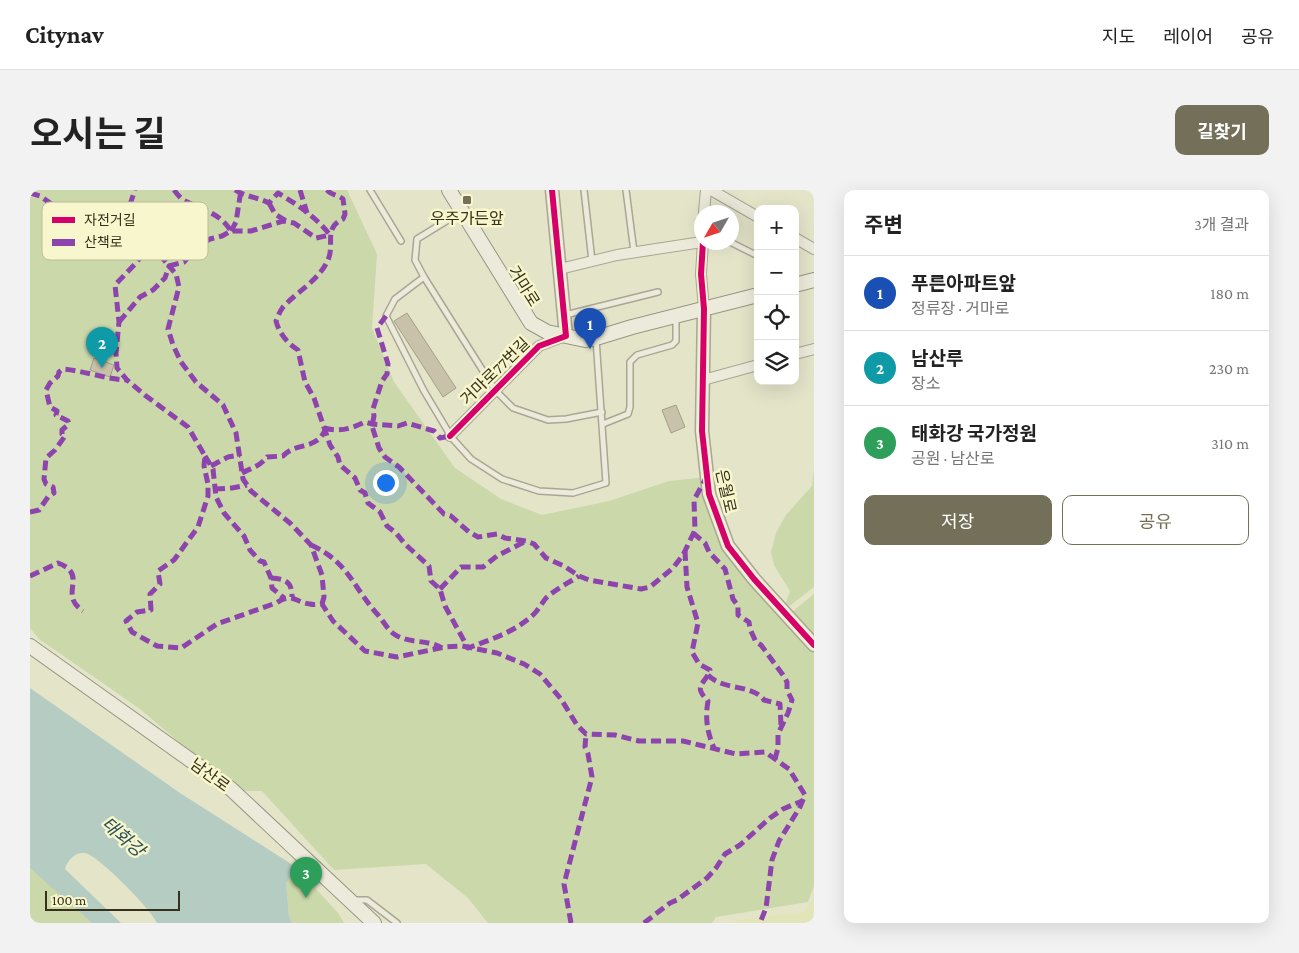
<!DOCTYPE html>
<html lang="ko">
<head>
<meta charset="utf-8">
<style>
  :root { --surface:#fff; --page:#f2f2f2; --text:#222; --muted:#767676; --line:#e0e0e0; --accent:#746f58 }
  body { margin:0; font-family:"Crimson Pro","Noto Sans KR",serif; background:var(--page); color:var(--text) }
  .controls { position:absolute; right:15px; top:15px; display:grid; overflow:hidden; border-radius:10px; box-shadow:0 5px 20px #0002 }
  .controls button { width:45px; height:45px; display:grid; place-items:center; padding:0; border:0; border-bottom:1px solid var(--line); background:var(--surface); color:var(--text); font:25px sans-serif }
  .compass { position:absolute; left:664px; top:15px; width:45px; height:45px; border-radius:50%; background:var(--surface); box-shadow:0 5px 20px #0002; rotate:231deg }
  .scale { position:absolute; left:15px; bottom:12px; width:135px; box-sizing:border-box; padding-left:5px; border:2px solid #37301b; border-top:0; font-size:14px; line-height:18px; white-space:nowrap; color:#37301b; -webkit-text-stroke:4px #f7f6cd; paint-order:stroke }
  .you { position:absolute; left:355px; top:292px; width:18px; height:18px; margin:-12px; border:4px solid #fff; border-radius:50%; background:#1a73e8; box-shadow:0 0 0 8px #1a73e833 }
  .badge { display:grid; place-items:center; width:32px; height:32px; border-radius:50%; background:var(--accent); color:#fff; font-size:16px; font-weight:700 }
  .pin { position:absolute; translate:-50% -41px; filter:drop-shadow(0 1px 2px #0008) }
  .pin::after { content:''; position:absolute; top:26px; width:18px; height:15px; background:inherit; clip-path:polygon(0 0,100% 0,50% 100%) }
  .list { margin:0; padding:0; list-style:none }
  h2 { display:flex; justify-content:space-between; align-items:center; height:65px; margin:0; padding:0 20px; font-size:21px }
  h2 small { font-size:16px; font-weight:400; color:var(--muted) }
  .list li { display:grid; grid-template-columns:32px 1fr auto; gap:15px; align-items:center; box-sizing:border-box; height:75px; padding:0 20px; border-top:1px solid var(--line) }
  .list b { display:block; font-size:19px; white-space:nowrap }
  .list p { margin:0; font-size:16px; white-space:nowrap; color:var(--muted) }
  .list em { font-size:16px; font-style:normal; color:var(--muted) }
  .actions { display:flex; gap:10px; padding:15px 20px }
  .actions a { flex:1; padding:11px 0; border:1px solid var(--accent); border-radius:10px; text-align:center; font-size:18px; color:var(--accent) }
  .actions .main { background:var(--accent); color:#fff }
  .icon { flex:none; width:28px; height:28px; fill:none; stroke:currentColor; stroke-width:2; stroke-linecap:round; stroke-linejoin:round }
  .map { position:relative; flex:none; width:784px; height:733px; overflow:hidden; border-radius:10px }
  header { display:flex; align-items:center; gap:30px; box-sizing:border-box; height:70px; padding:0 25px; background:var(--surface); border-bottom:1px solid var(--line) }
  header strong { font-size:24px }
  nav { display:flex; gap:28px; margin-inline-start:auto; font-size:18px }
  .intro { display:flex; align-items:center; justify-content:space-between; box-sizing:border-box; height:120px; padding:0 30px }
  h1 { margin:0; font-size:35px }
  .button { padding:12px 22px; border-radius:10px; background:var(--accent); color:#fff; font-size:18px; font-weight:700 }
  main { display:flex; gap:30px; padding:0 30px }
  aside { flex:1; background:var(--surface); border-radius:10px; box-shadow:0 5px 20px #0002 }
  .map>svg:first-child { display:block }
</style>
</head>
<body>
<header>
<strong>Citynav</strong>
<nav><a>지도</a><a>레이어</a><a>공유</a></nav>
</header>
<div class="intro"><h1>오시는 길</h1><a class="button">길찾기</a></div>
<main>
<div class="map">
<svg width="784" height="733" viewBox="0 0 784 733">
  <rect width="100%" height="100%" fill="#e4e4c9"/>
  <!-- farmland -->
  <polygon fill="#e2e5b8" points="784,709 784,733 704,733 708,730 774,722"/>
  <!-- green -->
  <g fill="#cbd8aa">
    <polygon points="0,0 317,0 347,64 342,138 364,192 425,278 471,309 512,325 579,311 639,291 677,287 694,359 784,460 784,696 778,712 686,727 682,733 458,733 438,708 396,674 304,680 232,601 207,601 110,519 9,449 0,438"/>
    <polygon points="784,279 784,397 753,421 760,401 744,375 741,362 746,343 756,325 782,296"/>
    <polygon points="784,404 784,455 757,426"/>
    <polygon points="266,677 308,723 314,733 262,733 259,726 256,693"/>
    <polygon points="0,678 40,712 62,733 0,733"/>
  </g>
  <!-- water -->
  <path fill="#b5ccc3" d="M0,498L150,603L266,677L256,693L259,726L262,733H127C120,718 73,671 58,664C48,659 37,670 35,679L91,733H62C42,714 20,697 0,678Z"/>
  <!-- building -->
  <g fill="#c8c2aa" stroke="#a49f89">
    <polygon points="377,123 426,198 413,207 364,131"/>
    <polygon points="64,168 84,175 80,187 60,180"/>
    <polygon points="646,215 655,237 641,243 632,220"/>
  </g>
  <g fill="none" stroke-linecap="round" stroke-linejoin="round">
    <defs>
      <g id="service">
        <polyline points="340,0 371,51"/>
        <polyline points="554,0 562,71"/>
        <polyline points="596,0 604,62"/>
        <polyline points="431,22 387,49 385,70 394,87 365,109 356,126 394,201 422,248 441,269 472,289 509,301 543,303 576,293 566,149"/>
        <polyline points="700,52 728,66"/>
        <polyline points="394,87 465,200 483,218 518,230 536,229 572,222"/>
        <polyline points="535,125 628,102"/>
        <polyline points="573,234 598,224 600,217 600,172 607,165 642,155 646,151 646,126"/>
        <polyline points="323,710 337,710 367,733"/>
      </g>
      <g id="minor">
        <polyline points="681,0 728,27"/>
        <polyline points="674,22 676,0"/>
        <polyline points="765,48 784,59"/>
        <polyline points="673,52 671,84 674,119"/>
        <polyline points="530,79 587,65 672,52"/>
        <polyline points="765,164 784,159"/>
        <polyline points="673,190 728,175"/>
        <polyline points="420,246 509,156 535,146"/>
      </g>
      <g id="tertiary">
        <polyline points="522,0 536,146"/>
        <polyline points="674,119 672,241 679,304 698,356 724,389 784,455"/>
      </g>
      <g id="secondary">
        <polyline points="419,0 501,133 517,142 555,150 566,148 602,137 728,105"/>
        <polyline points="765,95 784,90"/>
        <polyline points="0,456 201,599 344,733"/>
      </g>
    </defs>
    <!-- service casing -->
    <use href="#service" stroke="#a9a693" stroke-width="8"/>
    <!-- minor casing -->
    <use href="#minor" stroke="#a9a693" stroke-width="12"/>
    <!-- tertiary casing -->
    <use href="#tertiary" stroke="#a9a693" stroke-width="15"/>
    <!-- secondary casing -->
    <use href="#secondary" stroke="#989683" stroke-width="16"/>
    <!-- service -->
    <use href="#service" stroke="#ecebdb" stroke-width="5"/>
    <!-- minor -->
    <use href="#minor" stroke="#ecebdb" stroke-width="10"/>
    <!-- tertiary -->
    <use href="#tertiary" stroke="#ecebdb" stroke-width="12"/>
    <!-- secondary -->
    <use href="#secondary" stroke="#ecebdb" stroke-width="14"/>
    <!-- quiet -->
    <g stroke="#8e44ad" stroke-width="5" stroke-dasharray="10 5" stroke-linecap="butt">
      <path d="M144,0C147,4 151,9 155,11C173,20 190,23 201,41"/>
      <path d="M205,0C216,7 227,7 239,13L248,3C268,15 286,27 300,45"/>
      <polyline points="270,0 277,23"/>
      <path d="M297,0C301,5 308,5 313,9L315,24L313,29C293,38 305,54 298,70C289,90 268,101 253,117C250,121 248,126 246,131C249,143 257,153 268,160L275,192L284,208L300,255L308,267L310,275L325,288L330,300L335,303L338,313L350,322L357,336L366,343L375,354L399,376L401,391L410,399L415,416L438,458C462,449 485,442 504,424C509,419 512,413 516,408C526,399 538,393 549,386"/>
      <path d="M0,3L10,6L23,15H36L63,22L73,27L115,60L107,72L85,95L89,132L86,163L87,178L97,190L116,206L158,237L175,266L174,276L178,294V306L168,337L144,370L128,381L130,394L120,404L121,420L107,422L96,431L102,442L127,456L151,458L187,434L246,413C263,402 264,412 280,414C284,415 288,414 292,414L303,431L335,461L367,467L415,457L432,456L467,463L494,474L510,484L531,509L547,535L556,544L585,545L609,551H653L706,564L735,562L759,579L775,605L770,617L749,651L742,670L736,718L730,733"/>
      <polyline points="239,13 245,24 256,31"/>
      <polyline points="201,41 206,32 211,0"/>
      <polyline points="95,44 96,26 105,0"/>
      <polyline points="115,60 130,65 139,76 154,72 169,55 180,49 192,46 201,41 221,41 253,31 264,33 286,48 300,45"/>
      <polyline points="356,126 347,138 358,174 357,184 352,191 343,219 344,226 342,236 349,258 355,267 369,277 414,324 421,326 439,342 448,347 467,344 475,348 496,351 504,354 516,368 534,376 549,386 559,390 611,399 620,397 643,378 653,365 665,340 664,310 676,288"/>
      <polyline points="89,132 110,107 123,100 135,88 139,76 146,84 149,97 138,139 143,155 151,172 166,192 193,215 206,243 213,289 221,301 261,334 281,355 292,385 294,407 292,414"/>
      <path d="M294,238C309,242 321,239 335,232L342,234L368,236L377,233L404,241L410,248L420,246"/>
      <polyline points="175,266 183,279 186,307 194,323 214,346 220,360 230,371 234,372 241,388 242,398 254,408"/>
      <polyline points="181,276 198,267 210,265"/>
      <path d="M212,283C223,277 229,277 237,267L253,266C266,252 285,260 294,242L295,244"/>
      <polyline points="185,299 202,298 217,295"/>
      <path d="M0,322L9,320L18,307L24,303L23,297L16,294L14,289L16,268L25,260L35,246L32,244V240L39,234L38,231L26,225L27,221L20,217L16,200L20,193L28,186L29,182L33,179C55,181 75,189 97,190"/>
      <polyline points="663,343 675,353 679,362 695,379 703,409 708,416 708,425 719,432 720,439 726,452 731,455 753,485 757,492 757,500 762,510 758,523 748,544 748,558 745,569"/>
      <path d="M281,355C319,372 323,398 349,426C354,432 358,440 364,444C378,454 397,449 412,458"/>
      <path d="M655,361L657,397L668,433L662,462L669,474L680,480C675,495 662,495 678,511C675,528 677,542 684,558"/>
      <path d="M0,386L28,373C60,385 27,404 53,421"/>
      <path d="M241,388C255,389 262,391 262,407"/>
      <polyline points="410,399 431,377 453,377 467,366 496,351"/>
      <path d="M678,485C693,501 723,494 734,510L750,514L751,536"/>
      <polyline points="541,733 534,694 562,587 558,564 555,557 556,544"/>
      <polyline points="614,733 640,713 647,710 677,688 686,678 695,664 710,655 740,628 753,619 772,611"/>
    </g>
    <defs>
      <g id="cycleway">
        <polyline points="673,52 671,84 674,119 672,241 679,304 698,356 724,389 784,455"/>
        <polyline points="420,246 509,156 536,146 522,0"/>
      </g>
    </defs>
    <!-- cycleway casing -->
    <use href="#cycleway" stroke="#f7f6cd" stroke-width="9"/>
    <!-- cycleway -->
    <use href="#cycleway" stroke="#d6006c" stroke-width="6"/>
  </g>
  <!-- markers -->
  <rect fill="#746f58" stroke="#f7f6cd" stroke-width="2" x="432" y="5" width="10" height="10" rx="2.5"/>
  <g text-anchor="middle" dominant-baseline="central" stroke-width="5" stroke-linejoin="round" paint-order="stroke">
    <!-- poi labels -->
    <g font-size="16" fill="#37301b" stroke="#f7f6cd">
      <text x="437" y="28">우주가든앞</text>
    </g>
    <!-- street labels -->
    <g font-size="16" fill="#37301b" stroke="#f7f6cd">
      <text transform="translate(494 96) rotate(58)">거마로</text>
      <text transform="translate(465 181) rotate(-44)">거마로77번길</text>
      <text transform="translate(696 301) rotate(77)">은월로</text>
      <text transform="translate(180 585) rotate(36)">남산로</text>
    </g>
    <!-- water labels -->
    <g font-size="18" font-style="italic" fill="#294f58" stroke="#f7f6cd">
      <text transform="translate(93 647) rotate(41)">태화강</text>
    </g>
  </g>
  <!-- legend -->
  <rect x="12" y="12" width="166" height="58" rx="8" fill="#f7f6cd" stroke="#bdbb98" stroke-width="1"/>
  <rect x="22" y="27" width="23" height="6" fill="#d6006c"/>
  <rect x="22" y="49" width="23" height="7" fill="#8e44ad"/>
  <g font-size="14" fill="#37301b">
    <text x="54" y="35">자전거길</text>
    <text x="54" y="57">산책로</text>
  </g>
</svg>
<div class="controls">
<button>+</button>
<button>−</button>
<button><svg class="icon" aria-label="locate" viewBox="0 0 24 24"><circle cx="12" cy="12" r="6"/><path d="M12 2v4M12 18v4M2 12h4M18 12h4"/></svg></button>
<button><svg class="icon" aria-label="layers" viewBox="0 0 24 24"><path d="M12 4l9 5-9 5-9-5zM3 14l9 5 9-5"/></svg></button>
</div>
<svg class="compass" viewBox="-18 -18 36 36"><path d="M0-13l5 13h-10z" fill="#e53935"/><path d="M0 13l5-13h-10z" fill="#767676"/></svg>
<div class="scale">100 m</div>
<div class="you"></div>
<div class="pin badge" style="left:560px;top:159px;background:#1a4fb4">1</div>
<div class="pin badge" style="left:72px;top:178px;background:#0f9aa8">2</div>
<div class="pin badge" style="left:276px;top:708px;background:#2e9e5b">3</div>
</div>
<aside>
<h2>주변<small>3개 결과</small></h2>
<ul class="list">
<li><span class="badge" style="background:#1a4fb4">1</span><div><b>푸른아파트앞</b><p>정류장 · 거마로</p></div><em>180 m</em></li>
<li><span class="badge" style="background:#0f9aa8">2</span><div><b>남산루</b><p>장소</p></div><em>230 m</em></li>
<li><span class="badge" style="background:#2e9e5b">3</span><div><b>태화강 국가정원</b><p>공원 · 남산로</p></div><em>310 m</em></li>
</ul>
<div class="actions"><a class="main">저장</a><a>공유</a></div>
</aside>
</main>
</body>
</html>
